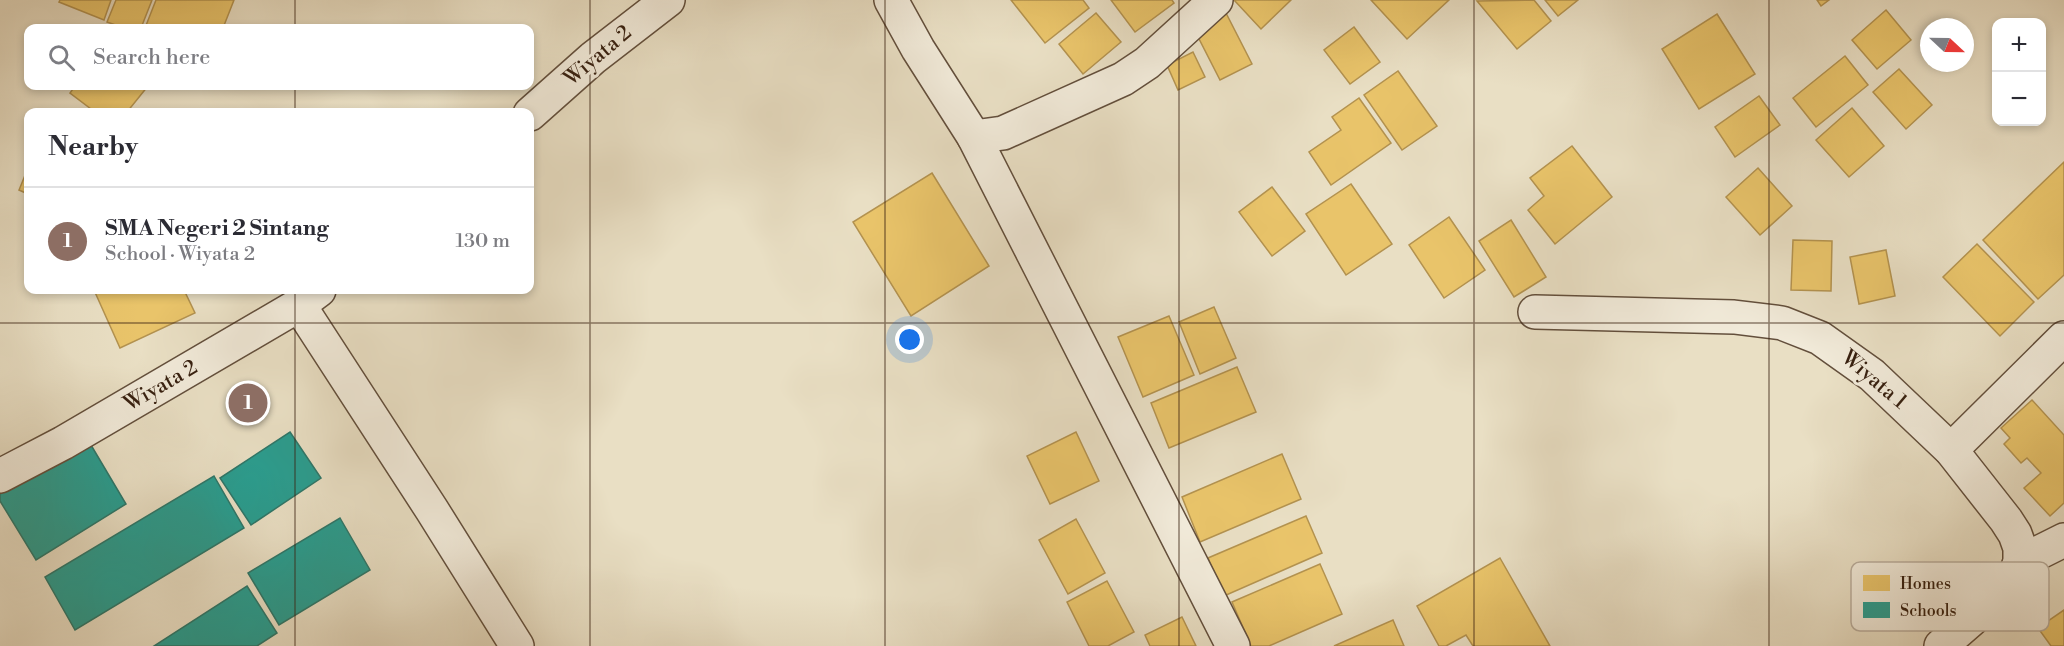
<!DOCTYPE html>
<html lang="en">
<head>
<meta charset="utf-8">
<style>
  :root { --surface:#fff; --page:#f7f7f7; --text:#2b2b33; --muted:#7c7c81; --line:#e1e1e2; --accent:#db2777 }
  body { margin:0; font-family:"Libre Bodoni",serif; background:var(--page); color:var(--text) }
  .controls { position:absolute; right:18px; top:18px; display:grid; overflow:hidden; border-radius:12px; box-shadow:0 3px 9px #0003 }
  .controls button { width:54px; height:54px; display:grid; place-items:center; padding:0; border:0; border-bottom:2px solid var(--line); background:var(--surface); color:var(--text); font:30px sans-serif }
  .compass { position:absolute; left:1920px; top:18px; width:54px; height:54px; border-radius:50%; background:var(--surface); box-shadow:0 3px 9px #0003; rotate:112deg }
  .you { position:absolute; left:910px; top:340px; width:21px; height:21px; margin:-15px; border:4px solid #fff; border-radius:50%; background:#1a73e8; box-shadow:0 0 0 9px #1a73e833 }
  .badge { display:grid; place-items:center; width:39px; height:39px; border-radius:50%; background:var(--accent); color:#fff; font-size:20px; font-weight:700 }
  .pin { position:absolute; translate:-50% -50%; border:3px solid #fff; box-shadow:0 2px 6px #0006 }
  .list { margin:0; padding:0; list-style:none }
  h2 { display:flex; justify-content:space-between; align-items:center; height:78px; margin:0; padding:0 24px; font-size:26px }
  h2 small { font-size:20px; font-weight:400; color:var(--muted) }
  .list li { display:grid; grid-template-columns:39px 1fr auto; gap:18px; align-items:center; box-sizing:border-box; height:108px; padding:0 24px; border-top:2px solid var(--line) }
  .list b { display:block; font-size:22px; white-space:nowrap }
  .list p { margin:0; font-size:20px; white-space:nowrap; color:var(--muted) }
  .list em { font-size:20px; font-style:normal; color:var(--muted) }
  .icon { flex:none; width:33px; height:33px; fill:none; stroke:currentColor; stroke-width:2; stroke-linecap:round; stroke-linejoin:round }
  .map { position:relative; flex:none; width:2064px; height:646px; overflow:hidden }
  .search { position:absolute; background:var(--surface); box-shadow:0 3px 9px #0003; left:24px; top:24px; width:510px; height:66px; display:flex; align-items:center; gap:15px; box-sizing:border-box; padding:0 21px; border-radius:12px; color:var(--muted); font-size:22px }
  .panel { position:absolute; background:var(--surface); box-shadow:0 3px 9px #0003; left:24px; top:108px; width:510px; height:186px; border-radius:12px }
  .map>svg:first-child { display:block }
</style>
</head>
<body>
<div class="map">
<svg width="2064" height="646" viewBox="0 0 2064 646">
  <rect width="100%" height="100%" fill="#e9dfc4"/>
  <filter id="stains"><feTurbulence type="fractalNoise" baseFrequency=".00333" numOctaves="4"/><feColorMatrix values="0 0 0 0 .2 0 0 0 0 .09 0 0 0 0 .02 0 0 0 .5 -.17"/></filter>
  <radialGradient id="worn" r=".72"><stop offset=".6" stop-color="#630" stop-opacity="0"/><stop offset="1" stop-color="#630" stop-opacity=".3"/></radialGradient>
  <!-- homes -->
  <g fill="#e9c46a" stroke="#b3924f" stroke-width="1.5">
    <polygon points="60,0 111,0 104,20 59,2"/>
    <polygon points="116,0 152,0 141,28 124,28 107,22"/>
    <polygon points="156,0 234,0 223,28 145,28"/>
    <polygon points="1011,0 1083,0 1089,8 1045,43"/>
    <polygon points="1111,0 1172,0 1174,3 1135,32"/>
    <polygon points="1234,0 1291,0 1261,29"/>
    <polygon points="1371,0 1449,0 1407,39"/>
    <polygon points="1534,0 1551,21 1517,49 1477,1"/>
    <polygon points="1545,0 1578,0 1558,16"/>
    <polygon points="1817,0 1829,0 1821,6"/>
    <polygon points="1886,10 1911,40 1877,69 1852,40"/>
    <polygon points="1096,13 1121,42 1083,74 1059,44"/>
    <polygon points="1226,13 1252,64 1220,80 1194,29"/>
    <polygon points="1717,14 1755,74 1699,109 1662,49"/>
    <polygon points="1354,27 1380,62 1350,84 1324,50"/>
    <polygon points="1193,52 1205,77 1178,90 1167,65"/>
    <polygon points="1845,56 1868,85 1816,127 1793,98"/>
    <polygon points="1899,69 1932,105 1906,129 1873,92"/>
    <polygon points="1398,71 1437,126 1402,150 1364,95"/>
    <polygon points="75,86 148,86 127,112 95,112 70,93"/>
    <polygon points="1759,96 1780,125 1735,157 1715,127"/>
    <polygon points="1359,98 1391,143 1331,185 1309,152 1341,130 1332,117"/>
    <polygon points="1852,108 1884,146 1849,177 1816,140"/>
    <polygon points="1572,146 1612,197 1555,244 1528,210 1544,196 1530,178"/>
    <polygon points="2064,162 2064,275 2038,299 1983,240"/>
    <polygon points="28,168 28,194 19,190"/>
    <polygon points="1758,168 1792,206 1760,235 1726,197"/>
    <polygon points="932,173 989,266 911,316 853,222"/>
    <polygon points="1351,184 1392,244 1346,275 1306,214"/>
    <polygon points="1272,187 1305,231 1272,256 1239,212"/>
    <polygon points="1449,217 1485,270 1444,298 1409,245"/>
    <polygon points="1511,220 1546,277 1514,297 1479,241"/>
    <polygon points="1793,240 1832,241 1831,291 1791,290"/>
    <polygon points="1977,244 2034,302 2000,336 1943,277"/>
    <polygon points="1886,250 1895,296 1859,304 1850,257"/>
    <polygon points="94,290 184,290 195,313 120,348"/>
    <polygon points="1214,307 1236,358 1200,374 1179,322"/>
    <polygon points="1169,316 1194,375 1143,397 1118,337"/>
    <polygon points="1237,367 1256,412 1169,448 1151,403"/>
    <polygon points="2032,400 2064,435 2064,503 2050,516 2024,488 2041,473 2027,458 2021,463 2004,444 2010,438 2001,428"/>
    <polygon points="1076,432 1099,481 1050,504 1027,456"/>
    <polygon points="1282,454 1301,499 1200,542 1182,497"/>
    <polygon points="1306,516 1322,553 1224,596 1208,558"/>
    <polygon points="1076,519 1105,573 1068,594 1039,540"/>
    <polygon points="1500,558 1550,646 1473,646 1466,635 1446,646 1439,646 1417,606"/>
    <polygon points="1320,564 1342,614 1269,646 1251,646 1232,602"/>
    <polygon points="1107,581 1134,632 1108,646 1089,646 1067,602"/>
    <polygon points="2064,610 2064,646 2051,646 2038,628"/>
    <polygon points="1182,617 1196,646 1150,646 1145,635"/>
    <polygon points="1393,620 1404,646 1334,646"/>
  </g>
  <!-- schools -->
  <g fill="#2a9d8f" stroke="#2e7769" stroke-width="1.5">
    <polygon points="290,432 321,478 251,525 220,478"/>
    <polygon points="88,440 126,504 36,560 0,501 0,494"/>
    <polygon points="214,476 244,528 75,630 45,577"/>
    <polygon points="340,518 370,570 279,625 248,573"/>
    <polygon points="247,586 277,633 257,646 154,646"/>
  </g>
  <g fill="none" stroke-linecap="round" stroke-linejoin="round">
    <defs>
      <g id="minor">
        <polyline points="891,0 918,49 974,137 1003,133 1123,79 1147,63 1216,0"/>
        <polyline points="530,114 593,58 668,0"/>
        <polyline points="974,137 1233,646"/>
        <polyline points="299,305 432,510 517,646"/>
        <polyline points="1535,312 1734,317 1782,323 1820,338 1872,375 1951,450 2006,520 2015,534 2020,548 2020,562 2013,580 2003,592 1941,646"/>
        <polyline points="1951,450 2064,338"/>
        <polyline points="0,476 63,443 299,305 319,290"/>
        <polyline points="2020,562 2064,540"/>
      </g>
    </defs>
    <!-- minor casing -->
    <use href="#minor" stroke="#634f3c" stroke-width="36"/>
    <!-- minor -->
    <use href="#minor" stroke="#f1ead9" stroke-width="33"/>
  </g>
  <!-- grid -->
  <path fill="none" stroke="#361f0f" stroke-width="1.5" stroke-opacity="0.55" d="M295,0V28M590,0V646M885,0V646M1179,0V646M1474,0V646M1769,0V646M295,86V112M295,290V646M0,323H2064"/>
  <g text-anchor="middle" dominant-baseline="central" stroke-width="6" stroke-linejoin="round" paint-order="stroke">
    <!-- street labels -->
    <g font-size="21" fill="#361f0f" stroke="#f1ead9">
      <text transform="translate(598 56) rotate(-40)">Wiyata 2</text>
      <text transform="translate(1874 380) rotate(40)">Wiyata 1</text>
      <text transform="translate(161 386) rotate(-30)">Wiyata 2</text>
    </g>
  </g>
  <!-- legend -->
  <rect x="1851" y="562" width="198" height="69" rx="9" fill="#f1ead9" stroke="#b9ad9c" stroke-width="1.5"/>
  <rect x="1863" y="575" width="27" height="16" fill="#e9c46a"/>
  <rect x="1863" y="602" width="27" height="16" fill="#2a9d8f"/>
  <g font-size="16" fill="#361f0f">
    <text x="1900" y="589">Homes</text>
    <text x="1900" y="616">Schools</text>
  </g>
  <rect width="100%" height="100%" filter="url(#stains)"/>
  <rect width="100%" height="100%" fill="url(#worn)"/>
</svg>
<div class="controls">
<button>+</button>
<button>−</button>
</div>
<svg class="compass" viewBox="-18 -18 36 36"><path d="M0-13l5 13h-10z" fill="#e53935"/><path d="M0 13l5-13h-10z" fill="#7c7c81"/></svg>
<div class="you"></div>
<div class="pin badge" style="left:248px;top:403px;background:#8d6e63">1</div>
<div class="search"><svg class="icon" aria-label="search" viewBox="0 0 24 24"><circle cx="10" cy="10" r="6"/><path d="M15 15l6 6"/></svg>Search here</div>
<section class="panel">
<h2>Nearby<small></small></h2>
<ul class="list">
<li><span class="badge" style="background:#8d6e63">1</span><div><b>SMA Negeri 2 Sintang</b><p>School · Wiyata 2</p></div><em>130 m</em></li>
</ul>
</section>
</div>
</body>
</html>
